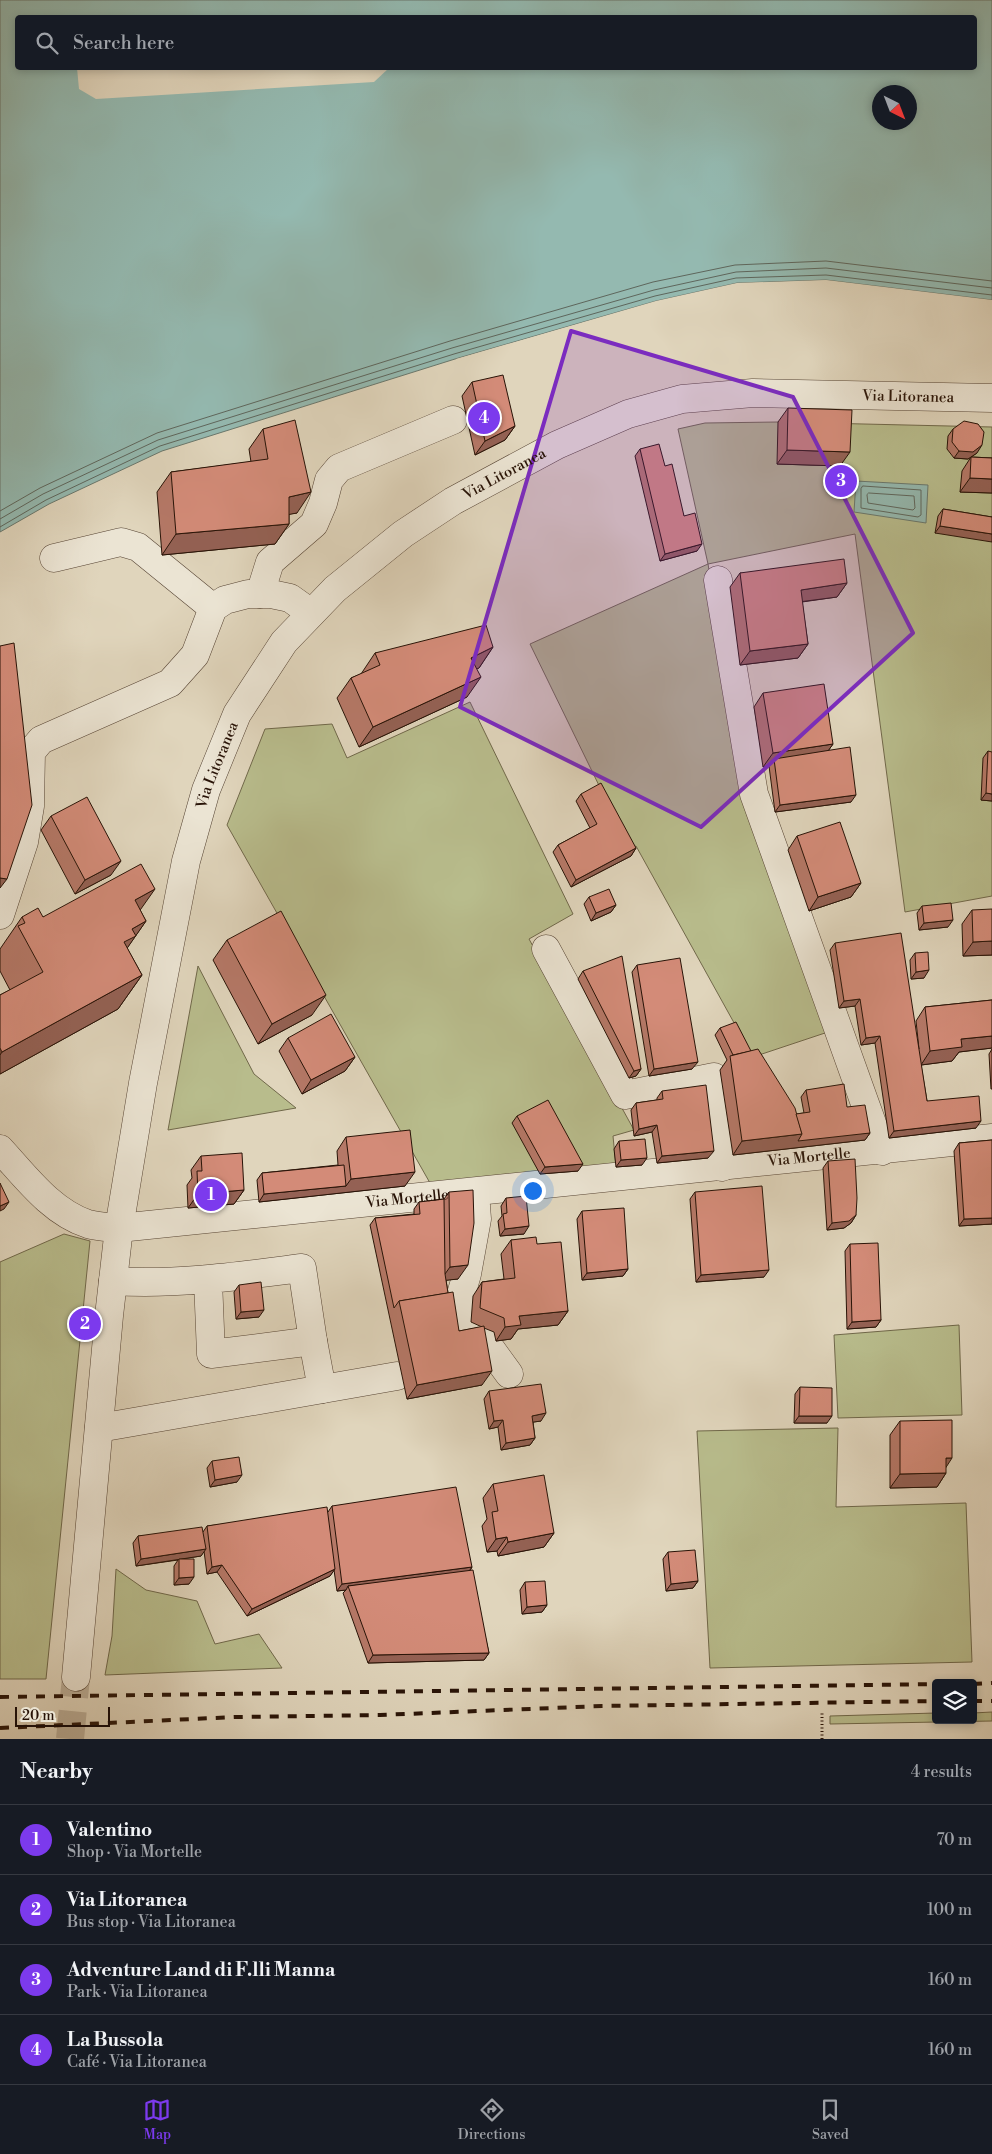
<!DOCTYPE html>
<html lang="en">
<head>
<meta charset="utf-8">
<style>
  :root { --surface:#171b24; --page:#242831; --text:#f1f3f6; --muted:#9ea1a6; --line:#363941; --accent:#7c3aed }
  body { margin:0; font-family:"Libre Bodoni",serif; background:var(--page); color:var(--text) }
  .controls { position:absolute; right:15px; bottom:15px; display:grid; overflow:hidden; border-radius:5px; box-shadow:0 2px 8px #0003 }
  .controls button { width:45px; height:45px; display:grid; place-items:center; padding:0; border:0; border-bottom:1px solid var(--line); background:var(--surface); color:var(--text); font:25px sans-serif }
  .compass { position:absolute; left:872px; top:85px; width:45px; height:45px; border-radius:50%; background:var(--surface); box-shadow:0 2px 8px #0003; rotate:138deg }
  .scale { position:absolute; left:15px; bottom:12px; width:95px; box-sizing:border-box; padding-left:5px; border:2px solid #281307; border-top:0; font-size:14px; line-height:18px; white-space:nowrap; color:#281307; -webkit-text-stroke:4px #ebe4d3; paint-order:stroke }
  .you { position:absolute; left:532px; top:1190px; width:18px; height:18px; margin:-12px; border:4px solid #fff; border-radius:50%; background:#1a73e8; box-shadow:0 0 0 8px #1a73e833 }
  .badge { display:grid; place-items:center; width:32px; height:32px; border-radius:50%; background:var(--accent); color:#fff; font-size:16px; font-weight:700 }
  .pin { position:absolute; translate:-50% -50%; border:2px solid #fff; box-shadow:0 1px 5px #0006 }
  .list { margin:0; padding:0; list-style:none }
  h2 { display:flex; justify-content:space-between; align-items:center; height:65px; margin:0; padding:0 20px; font-size:21px }
  h2 small { font-size:16px; font-weight:400; color:var(--muted) }
  .list li { display:grid; grid-template-columns:32px 1fr auto; gap:15px; align-items:center; box-sizing:border-box; height:70px; padding:0 20px; border-top:1px solid var(--line) }
  .list b { display:block; font-size:19px; white-space:nowrap }
  .list p { margin:0; font-size:16px; white-space:nowrap; color:var(--muted) }
  .list em { font-size:16px; font-style:normal; color:var(--muted) }
  .icon { flex:none; width:28px; height:28px; fill:none; stroke:currentColor; stroke-width:2; stroke-linecap:round; stroke-linejoin:round }
  .map { position:relative; flex:none; width:992px; height:1739px; overflow:hidden }
  .search { position:absolute; background:var(--surface); box-shadow:0 2px 8px #0003; left:15px; right:15px; top:15px; height:55px; display:flex; align-items:center; gap:12px; box-sizing:border-box; padding:0 18px; border-radius:5px; color:var(--muted); font-size:19px }
  .sheet { height:345px; background:var(--surface) }
  nav { display:flex; justify-content:space-around; align-items:center; box-sizing:border-box; height:70px; border-top:1px solid var(--line); background:var(--surface); font-size:14px; color:var(--muted) }
  nav a { display:grid; justify-items:center; gap:2px }
  nav .on { color:var(--accent) }
  .map>svg:first-child { display:block }
</style>
</head>
<body>
<div class="map">
<svg width="992" height="1739" viewBox="0 0 992 1739">
  <rect width="100%" height="100%" fill="#e0d5bc"/>
  <filter id="stains"><feTurbulence type="fractalNoise" baseFrequency=".004" numOctaves="4"/><feColorMatrix values="0 0 0 0 .2 0 0 0 0 .09 0 0 0 0 .02 0 0 0 .5 -.17"/></filter>
  <radialGradient id="worn" r=".72"><stop offset=".6" stop-color="#630" stop-opacity="0"/><stop offset="1" stop-color="#630" stop-opacity=".3"/></radialGradient>
  <!-- green -->
  <g fill="#b8bc8c" stroke="#70684a">
    <polygon points="778,422 992,427 992,896 905,912 855,534 708,564 746,795 831,1031 753,1057 636,846 630,849 530,644 708,564 678,429 705,423"/>
    <polygon points="470,702 573,914 529,939 634,1130 613,1136 616,1167 430,1183 227,825 265,729 332,724 347,758"/>
    <polygon points="198,966 254,1074 296,1108 168,1130"/>
    <polygon points="64,1234 90,1241 46,1679 0,1679 0,1262"/>
    <polygon points="959,1325 962,1415 838,1418 834,1335"/>
    <polygon points="838,1428 836,1507 966,1503 972,1662 710,1668 697,1431"/>
    <polygon points="116,1569 146,1590 197,1601 215,1644 259,1634 282,1668 105,1675 112,1636"/>
    <polygon points="992,1712 992,1721 830,1724 830,1716 936,1713 936,1720 973,1720 973,1713"/>
  </g>
  <!-- water -->
  <g fill="#94b9b0" stroke="#69776c" fill-rule="evenodd">
    <path d="M0,0H992V300L826,280L737,283L656,301L455,359L162,451L49,504L0,532ZM18,18H974V68H18ZM880,92H910V122H880Z"/>
    <polygon points="856,481 928,485 926,523 854,512"/>
  </g>
  <!-- pier -->
  <g fill="#e0d5bc">
    <polygon points="77,68 389,68 374,82 96,99 79,89"/>
    <polygon points="826,280 992,300 992,302 826,282 737,286 657,303 456,362 456,359 656,301 737,283"/>
  </g>
  <g fill="none" stroke-linecap="round" stroke-linejoin="round">
    <!-- shore -->
    <g stroke="#5e665c" stroke-width="1">
      <polygon points="863,486 921,490 921,515 918,517 861,508 861,489"/>
      <polygon points="869,493 914,496 915,508 913,510 868,503 867,495"/>
      <polyline points="0,511 40,488 157,433 450,341 653,282 735,265 826,261 992,281"/>
      <polyline points="0,519 43,494 158,440 452,348 654,290 736,272 826,268 992,288"/>
      <polyline points="0,527 46,500 160,446 454,354 655,296 736,278 826,275 992,295"/>
    </g>
    <!-- minor-tunnel -->
    <polyline stroke="#bbae98" stroke-width="28" stroke-dasharray="28 14" stroke-linecap="butt" points="70,1739 76,1677"/>
    <defs>
      <g id="minor">
        <polyline points="54,558 121,542 138,547 213,608"/>
        <polyline points="718,580 754,794 882,1151"/>
        <polyline points="260,594 270,562 314,524 323,503 329,480 339,468 453,420"/>
        <polyline points="0,915 24,842 30,806 31,752 41,740 170,683 195,655 213,608 225,600 248,594 271,594 290,598 311,613"/>
        <polyline points="546,949 625,1095 714,1077 722,1167"/>
        <path id="s1" d="M0,1149C25,1176 51,1212 88,1224C98,1227 109,1227 119,1228L992,1138"/>
        <polyline points="475,1193 477,1219 467,1274 460,1298 460,1312 470,1327 488,1345 509,1374"/>
        <path d="M113,1281C177,1285 239,1276 302,1268L313,1341L211,1354L208,1280"/>
        <polyline points="313,1341 322,1389"/>
        <polyline points="99,1428 397,1376"/>
        <path id="s2" d="M76,1677L109,1316L119,1228L143,1083L186,861L206,790L237,714L284,642L335,589L403,534L453,501L557,445L628,414L682,399L753,393L992,398"/>
      </g>
    </defs>
    <!-- minor casing -->
    <use href="#minor" stroke="#564434" stroke-width="29"/>
    <!-- path -->
    <polyline stroke="#281307" stroke-width="3" stroke-dasharray="1 2.5" stroke-linecap="butt" points="822,1739 822,1712"/>
    <!-- minor -->
    <use href="#minor" stroke="#ebe4d3" stroke-width="28"/>
    <!-- rail -->
    <g stroke="#281307" stroke-width="4" stroke-dasharray="9 9" stroke-linecap="butt">
      <polyline points="973,1684 992,1683"/>
      <polyline points="0,1697 936,1684"/>
      <polyline points="973,1701 992,1701"/>
      <polyline points="0,1728 236,1717 380,1715 602,1706 936,1701"/>
    </g>
  </g>
  <!-- wall -->
  <g fill="#b57867" stroke="#281307">
    <polygon points="472,382 515,426 505,440 475,455 462,396"/>
    <polygon points="788,408 840,466 777,464 778,422"/>
    <polygon points="263,429 297,513 289,514 289,524 275,544 162,555 157,492 171,472 251,462 249,449"/>
    <polygon points="953,429 977,453 968,459 954,458 947,449 948,436"/>
    <polygon points="640,449 665,466 697,551 660,561 635,456"/>
    <polygon points="971,457 992,458 992,493 960,492 962,471"/>
    <polygon points="943,509 992,517 935,533 938,516"/>
    <polygon points="740,573 847,583 837,597 802,602 808,644 798,658 740,665 730,587"/>
    <polygon points="493,647 479,668 477,668 467,697 359,747 337,698 351,678 361,674 375,653"/>
    <polygon points="763,693 833,744 828,751 851,802 775,812 769,766 763,767 754,707"/>
    <polygon points="988,751 992,801 981,800 983,758"/>
    <polygon points="581,794 636,848 631,856 571,887 553,852 558,845 590,828 576,801"/>
    <polygon points="51,816 111,875 75,894 41,830"/>
    <polygon points="797,836 861,883 851,897 809,911 788,850"/>
    <polygon points="589,897 616,905 611,912 591,921 584,904"/>
    <polygon points="922,906 948,927 919,930 917,913"/>
    <polygon points="140,910 146,921 127,948 142,975 118,1009 0,1074 0,995 10,990 0,971 0,949 22,917 43,917"/>
    <polygon points="972,910 992,955 963,956 962,924"/>
    <polygon points="227,940 312,1015 258,1044 213,960"/>
    <polygon points="835,943 919,1049 916,1021 925,1007 992,1000 992,1048 959,1052 952,1061 921,1065 927,1101 976,1128 889,1138 875,1043 861,1045 855,1006 839,1008 830,950"/>
    <polygon points="915,953 924,978 911,979 910,960"/>
    <polygon points="637,965 692,1069 649,1076 632,972"/>
    <polygon points="583,971 641,1069 636,1076 629,1078 578,979"/>
    <polygon points="720,1028 751,1051 796,1114 804,1113 801,1097 806,1090 847,1107 870,1133 865,1140 733,1155 720,1070 727,1060 715,1035"/>
    <polygon points="288,1038 355,1057 345,1071 302,1094 279,1051"/>
    <polygon points="992,1049 992,1089 991,1089 989,1054"/>
    <polygon points="662,1091 708,1158 657,1163 652,1132 634,1136 631,1110 636,1103 657,1100 657,1098"/>
    <polygon points="517,1116 578,1171 540,1174 512,1123"/>
    <polygon points="346,1137 405,1186 259,1202 257,1180 262,1173 338,1165 337,1151"/>
    <polygon points="992,1140 992,1224 959,1226 954,1151 959,1143"/>
    <polygon points="619,1141 642,1165 616,1167 614,1149"/>
    <polygon points="201,1156 244,1190 234,1204 188,1208 187,1185 192,1178 191,1170"/>
    <polygon points="828,1161 856,1215 851,1223 844,1228 827,1230 823,1168"/>
    <polygon points="449,1192 458,1279 446,1280 448,1293 459,1331 482,1327 471,1322 473,1296 482,1282 504,1279 501,1254 511,1240 537,1244 568,1311 558,1325 518,1329 511,1339 496,1341 494,1332 484,1328 482,1385 407,1399 370,1225 375,1218 414,1214 414,1209 419,1202 444,1199"/>
    <polygon points="695,1192 764,1277 696,1282 690,1199"/>
    <polygon points="506,1198 524,1234 500,1236 498,1221 502,1216 501,1206"/>
    <polygon points="582,1211 628,1269 623,1276 582,1280 577,1219"/>
    <polygon points="850,1244 881,1320 876,1327 847,1329 845,1251"/>
    <polygon points="239,1285 259,1317 236,1319 234,1292"/>
    <polygon points="800,1387 827,1423 794,1423 795,1394"/>
    <polygon points="489,1391 541,1421 533,1422 535,1438 530,1445 501,1450 498,1427 489,1429 484,1399"/>
    <polygon points="900,1421 946,1473 937,1487 890,1488 890,1435"/>
    <polygon points="212,1461 237,1482 210,1487 207,1468"/>
    <polygon points="493,1484 554,1533 544,1547 498,1556 497,1551 487,1552 482,1526 487,1519 483,1498"/>
    <polygon points="332,1506 472,1567 470,1571 489,1653 484,1660 368,1663 343,1593 346,1590 337,1591 334,1570 330,1576 247,1616 217,1572 207,1574 204,1551 201,1556 181,1559 189,1584 174,1585 174,1566 178,1560 136,1566 133,1543 138,1536 203,1532 207,1526 328,1512"/>
    <polygon points="668,1552 698,1581 693,1588 666,1591 663,1559"/>
    <polygon points="525,1582 547,1605 542,1612 522,1614 520,1590"/>
  </g>
  <!-- shaded-wall -->
  <g fill="#946154" stroke="#281307">
    <polygon points="515,426 505,440 475,455 485,441"/>
    <polygon points="982,445 977,453 968,459 954,458 959,451"/>
    <polygon points="787,450 850,452 840,466 777,464"/>
    <polygon points="970,478 992,479 992,493 960,492"/>
    <polygon points="311,492 297,513 275,517 289,497"/>
    <polygon points="289,524 275,544 162,555 176,534"/>
    <polygon points="940,526 992,534 992,542 935,533"/>
    <polygon points="702,544 697,551 660,561 665,554"/>
    <polygon points="847,583 837,597 791,603 801,590"/>
    <polygon points="808,644 798,658 740,665 750,651"/>
    <polygon points="493,647 479,668 457,678 471,658"/>
    <polygon points="481,677 467,697 359,747 373,727"/>
    <polygon points="833,744 823,758 774,759 769,766 763,767 773,753"/>
    <polygon points="986,793 992,794 992,801 981,800"/>
    <polygon points="856,795 851,802 775,812 780,805"/>
    <polygon points="636,848 631,856 571,887 576,880"/>
    <polygon points="121,861 111,875 75,894 85,880"/>
    <polygon points="0,878 7,879 0,888"/>
    <polygon points="861,883 851,897 809,911 818,897"/>
    <polygon points="155,889 131,923 135,900"/>
    <polygon points="616,905 611,912 591,921 596,913"/>
    <polygon points="953,920 948,927 919,930 924,923"/>
    <polygon points="146,921 112,970 100,977 132,929"/>
    <polygon points="992,941 992,955 963,956 973,942"/>
    <polygon points="929,970 924,978 911,979 916,972"/>
    <polygon points="142,975 118,1009 0,1074 0,1055 2,1052"/>
    <polygon points="326,995 312,1015 258,1044 272,1024"/>
    <polygon points="860,999 855,1006 839,1008 844,1001"/>
    <polygon points="880,1036 875,1043 861,1045 866,1038"/>
    <polygon points="992,1036 992,1048 959,1052 952,1061 921,1065 930,1051 961,1039"/>
    <polygon points="355,1057 345,1071 302,1094 311,1080"/>
    <polygon points="698,1062 692,1069 649,1076 654,1069"/>
    <polygon points="641,1069 636,1076 629,1078 634,1071"/>
    <polygon points="981,1121 976,1128 889,1138 894,1131"/>
    <polygon points="657,1125 652,1132 634,1136 639,1129"/>
    <polygon points="870,1133 865,1140 733,1155 742,1141 802,1134"/>
    <polygon points="714,1151 708,1158 657,1163 662,1156"/>
    <polygon points="647,1158 642,1165 616,1167 621,1160"/>
    <polygon points="583,1164 578,1171 540,1174 545,1167"/>
    <polygon points="415,1172 405,1186 259,1202 264,1194 346,1186 351,1179"/>
    <polygon points="244,1190 234,1204 188,1208 198,1194"/>
    <polygon points="9,1202 4,1209 0,1211 0,1206"/>
    <polygon points="856,1215 851,1223 844,1228 827,1230 832,1223"/>
    <polygon points="992,1218 992,1224 959,1226 964,1219"/>
    <polygon points="529,1226 524,1234 500,1236 505,1229"/>
    <polygon points="468,1265 458,1279 440,1281 450,1267"/>
    <polygon points="628,1269 623,1276 582,1280 587,1273"/>
    <polygon points="769,1270 764,1277 696,1282 701,1275"/>
    <polygon points="264,1310 259,1317 236,1319 241,1312"/>
    <polygon points="568,1311 558,1325 518,1329 511,1339 496,1341 505,1327 519,1316"/>
    <polygon points="881,1320 876,1327 847,1329 852,1322"/>
    <polygon points="492,1371 482,1385 407,1399 417,1385"/>
    <polygon points="546,1413 541,1421 527,1423 532,1416"/>
    <polygon points="799,1416 832,1416 827,1423 794,1423"/>
    <polygon points="503,1420 498,1427 489,1429 494,1421"/>
    <polygon points="535,1438 530,1445 501,1450 506,1443"/>
    <polygon points="946,1458 952,1458 943,1472"/>
    <polygon points="946,1473 937,1487 890,1488 900,1474"/>
    <polygon points="242,1475 237,1482 210,1487 215,1480"/>
    <polygon points="554,1533 544,1547 498,1556 508,1542"/>
    <polygon points="507,1537 497,1551 487,1552 496,1539"/>
    <polygon points="206,1549 201,1556 136,1566 141,1559"/>
    <polygon points="222,1565 217,1572 207,1574 212,1567"/>
    <polygon points="472,1567 467,1574 348,1586 346,1590 337,1591 342,1584"/>
    <polygon points="335,1569 330,1576 247,1616 252,1609"/>
    <polygon points="194,1577 189,1584 174,1585 179,1578"/>
    <polygon points="698,1581 693,1588 666,1591 671,1584"/>
    <polygon points="547,1605 542,1612 522,1614 527,1607"/>
    <polygon points="489,1653 484,1660 368,1663 373,1655"/>
  </g>
  <!-- building -->
  <g fill="#d38b78" stroke="#281307">
    <polygon points="503,375 515,426 485,441 472,382"/>
    <polygon points="788,408 852,410 850,452 787,450"/>
    <polygon points="295,420 311,492 289,497 289,524 176,534 171,472 268,459 263,429"/>
    <polygon points="964,421 978,424 984,432 982,445 973,452 959,451 952,442 953,429"/>
    <polygon points="659,444 665,466 672,464 684,516 695,513 702,544 665,554 640,449"/>
    <polygon points="971,457 992,458 992,479 970,478"/>
    <polygon points="943,509 992,517 992,534 940,526"/>
    <polygon points="844,559 847,583 801,590 808,644 750,651 740,573"/>
    <polygon points="486,625 493,647 471,658 481,677 373,727 351,678 380,665 375,653"/>
    <polygon points="14,643 32,805 7,879 0,878 0,646"/>
    <polygon points="824,684 833,744 773,753 763,693"/>
    <polygon points="850,747 856,795 780,805 774,759"/>
    <polygon points="988,751 992,752 992,794 986,793"/>
    <polygon points="601,783 636,848 576,880 558,845 597,824 581,794"/>
    <polygon points="87,797 121,861 85,880 51,816"/>
    <polygon points="840,822 861,883 818,897 797,836"/>
    <polygon points="141,864 155,889 135,900 146,921 132,929 136,936 124,942 142,975 2,1052 0,1048 0,995 43,972 18,926 25,923 22,917 38,908 43,917"/>
    <polygon points="609,889 616,905 596,913 589,897"/>
    <polygon points="951,903 953,920 924,923 922,906"/>
    <polygon points="992,909 992,941 973,942 972,910"/>
    <polygon points="281,911 326,995 272,1024 227,940"/>
    <polygon points="901,933 927,1101 979,1096 981,1121 894,1131 880,1036 866,1038 860,999 844,1001 835,943"/>
    <polygon points="928,952 929,970 916,972 915,953"/>
    <polygon points="622,956 641,1069 634,1071 583,971"/>
    <polygon points="680,958 698,1062 654,1069 637,965"/>
    <polygon points="992,1000 992,1036 961,1039 962,1047 930,1051 925,1007"/>
    <polygon points="331,1014 355,1057 311,1080 288,1038"/>
    <polygon points="736,1022 751,1051 733,1055 720,1028"/>
    <polygon points="758,1049 795,1108 802,1134 742,1141 730,1056"/>
    <polygon points="844,1084 847,1107 865,1105 870,1133 798,1141 802,1134 796,1114 810,1112 806,1090"/>
    <polygon points="706,1085 714,1151 662,1156 657,1125 639,1129 636,1103 663,1099 662,1091"/>
    <polygon points="548,1100 583,1164 545,1167 517,1116"/>
    <polygon points="410,1130 415,1172 351,1179 346,1137"/>
    <polygon points="645,1139 647,1158 621,1160 619,1141"/>
    <polygon points="992,1140 992,1218 964,1219 959,1143"/>
    <polygon points="242,1153 244,1190 198,1194 197,1171 202,1171 201,1156"/>
    <polygon points="855,1159 857,1198 856,1215 849,1221 832,1223 828,1161"/>
    <polygon points="344,1165 346,1186 264,1194 262,1173"/>
    <polygon points="0,1183 9,1202 0,1206"/>
    <polygon points="762,1186 769,1270 701,1275 695,1192"/>
    <polygon points="473,1190 474,1223 468,1265 450,1267 449,1192"/>
    <polygon points="526,1196 529,1226 505,1229 503,1214 507,1213 506,1198"/>
    <polygon points="444,1199 445,1274 448,1293 399,1301 394,1308 375,1218 420,1214 419,1202"/>
    <polygon points="624,1208 628,1269 587,1273 582,1211"/>
    <polygon points="536,1237 537,1244 561,1242 568,1311 519,1316 521,1325 505,1327 504,1318 480,1308 482,1282 515,1278 511,1240"/>
    <polygon points="878,1243 881,1320 852,1322 850,1244"/>
    <polygon points="261,1282 264,1310 241,1312 239,1285"/>
    <polygon points="453,1292 459,1331 484,1326 492,1371 417,1385 399,1301"/>
    <polygon points="541,1384 546,1413 532,1416 535,1438 506,1443 503,1420 494,1421 489,1391"/>
    <polygon points="800,1387 832,1388 832,1416 799,1416"/>
    <polygon points="952,1420 952,1458 946,1458 946,1473 900,1474 900,1421"/>
    <polygon points="239,1457 242,1475 215,1480 212,1461"/>
    <polygon points="544,1475 554,1533 508,1542 507,1537 496,1539 492,1512 498,1511 493,1484"/>
    <polygon points="456,1487 472,1567 342,1584 332,1506"/>
    <polygon points="327,1507 335,1569 252,1609 222,1565 212,1567 207,1526"/>
    <polygon points="202,1527 206,1549 141,1559 138,1536"/>
    <polygon points="695,1550 698,1581 671,1584 668,1552"/>
    <polygon points="179,1559 194,1559 194,1577 179,1578"/>
    <polygon points="473,1570 489,1653 373,1655 348,1586"/>
    <polygon points="545,1581 547,1605 527,1607 525,1582"/>
  </g>
  <!-- marked area -->
  <path fill="#7b2cbf" fill-opacity="0.2" stroke="#7b2cbf" stroke-width="4" stroke-linejoin="round" d="M571,331L793,397L913,633L701,827L460,707Z"/>
  <g text-anchor="middle" dominant-baseline="central" stroke-width="4.5" stroke-linejoin="round" paint-order="stroke">
    <!-- street labels -->
    <g font-size="15" fill="#281307" stroke="#ebe4d3">
      <text stroke="none"><textPath href="#s2" startOffset="1765">Via Litoranea</textPath></text>
      <text stroke="none"><textPath href="#s2" startOffset="1345">Via Litoranea</textPath></text>
      <text stroke="none"><textPath href="#s2" startOffset="925">Via Litoranea</textPath></text>
      <text stroke="none"><textPath href="#s1" startOffset="842">Via Mortelle</textPath></text>
      <text stroke="none"><textPath href="#s1" startOffset="438">Via Mortelle</textPath></text>
    </g>
  </g>
  <rect width="100%" height="100%" filter="url(#stains)"/>
  <rect width="100%" height="100%" fill="url(#worn)"/>
</svg>
<div class="controls">
<button><svg class="icon" aria-label="layers" viewBox="0 0 24 24"><path d="M12 4l9 5-9 5-9-5zM3 14l9 5 9-5"/></svg></button>
</div>
<svg class="compass" viewBox="-18 -18 36 36"><path d="M0-13l5 13h-10z" fill="#e53935"/><path d="M0 13l5-13h-10z" fill="#9ea1a6"/></svg>
<div class="scale">20 m</div>
<div class="you"></div>
<div class="pin badge" style="left:211px;top:1195px">1</div>
<div class="pin badge" style="left:85px;top:1324px">2</div>
<div class="pin badge" style="left:841px;top:481px">3</div>
<div class="pin badge" style="left:484px;top:418px">4</div>
<div class="search"><svg class="icon" aria-label="search" viewBox="0 0 24 24"><circle cx="10" cy="10" r="6"/><path d="M15 15l6 6"/></svg>Search here</div>
</div>
<section class="sheet">
<h2>Nearby<small>4 results</small></h2>
<ul class="list">
<li><span class="badge">1</span><div><b>Valentino</b><p>Shop · Via Mortelle</p></div><em>70 m</em></li>
<li><span class="badge">2</span><div><b>Via Litoranea</b><p>Bus stop · Via Litoranea</p></div><em>100 m</em></li>
<li><span class="badge">3</span><div><b>Adventure Land di F.lli Manna</b><p>Park · Via Litoranea</p></div><em>160 m</em></li>
<li><span class="badge">4</span><div><b>La Bussola</b><p>Café · Via Litoranea</p></div><em>160 m</em></li>
</ul>
</section>
<nav>
<a class="on"><svg class="icon" aria-label="map" viewBox="0 0 24 24"><path d="M3 6l6-2 6 2 6-2v14l-6 2-6-2-6 2zM9 4v14M15 6v14"/></svg>Map</a>
<a><svg class="icon" aria-label="directions" viewBox="0 0 24 24"><path d="M12 3l9 9-9 9-9-9zM9 14v-3h6M13 9l2 2-2 2"/></svg>Directions</a>
<a><svg class="icon" aria-label="saved" viewBox="0 0 24 24"><path d="M7 4h10v16l-5-4-5 4z"/></svg>Saved</a>
</nav>
</body>
</html>
